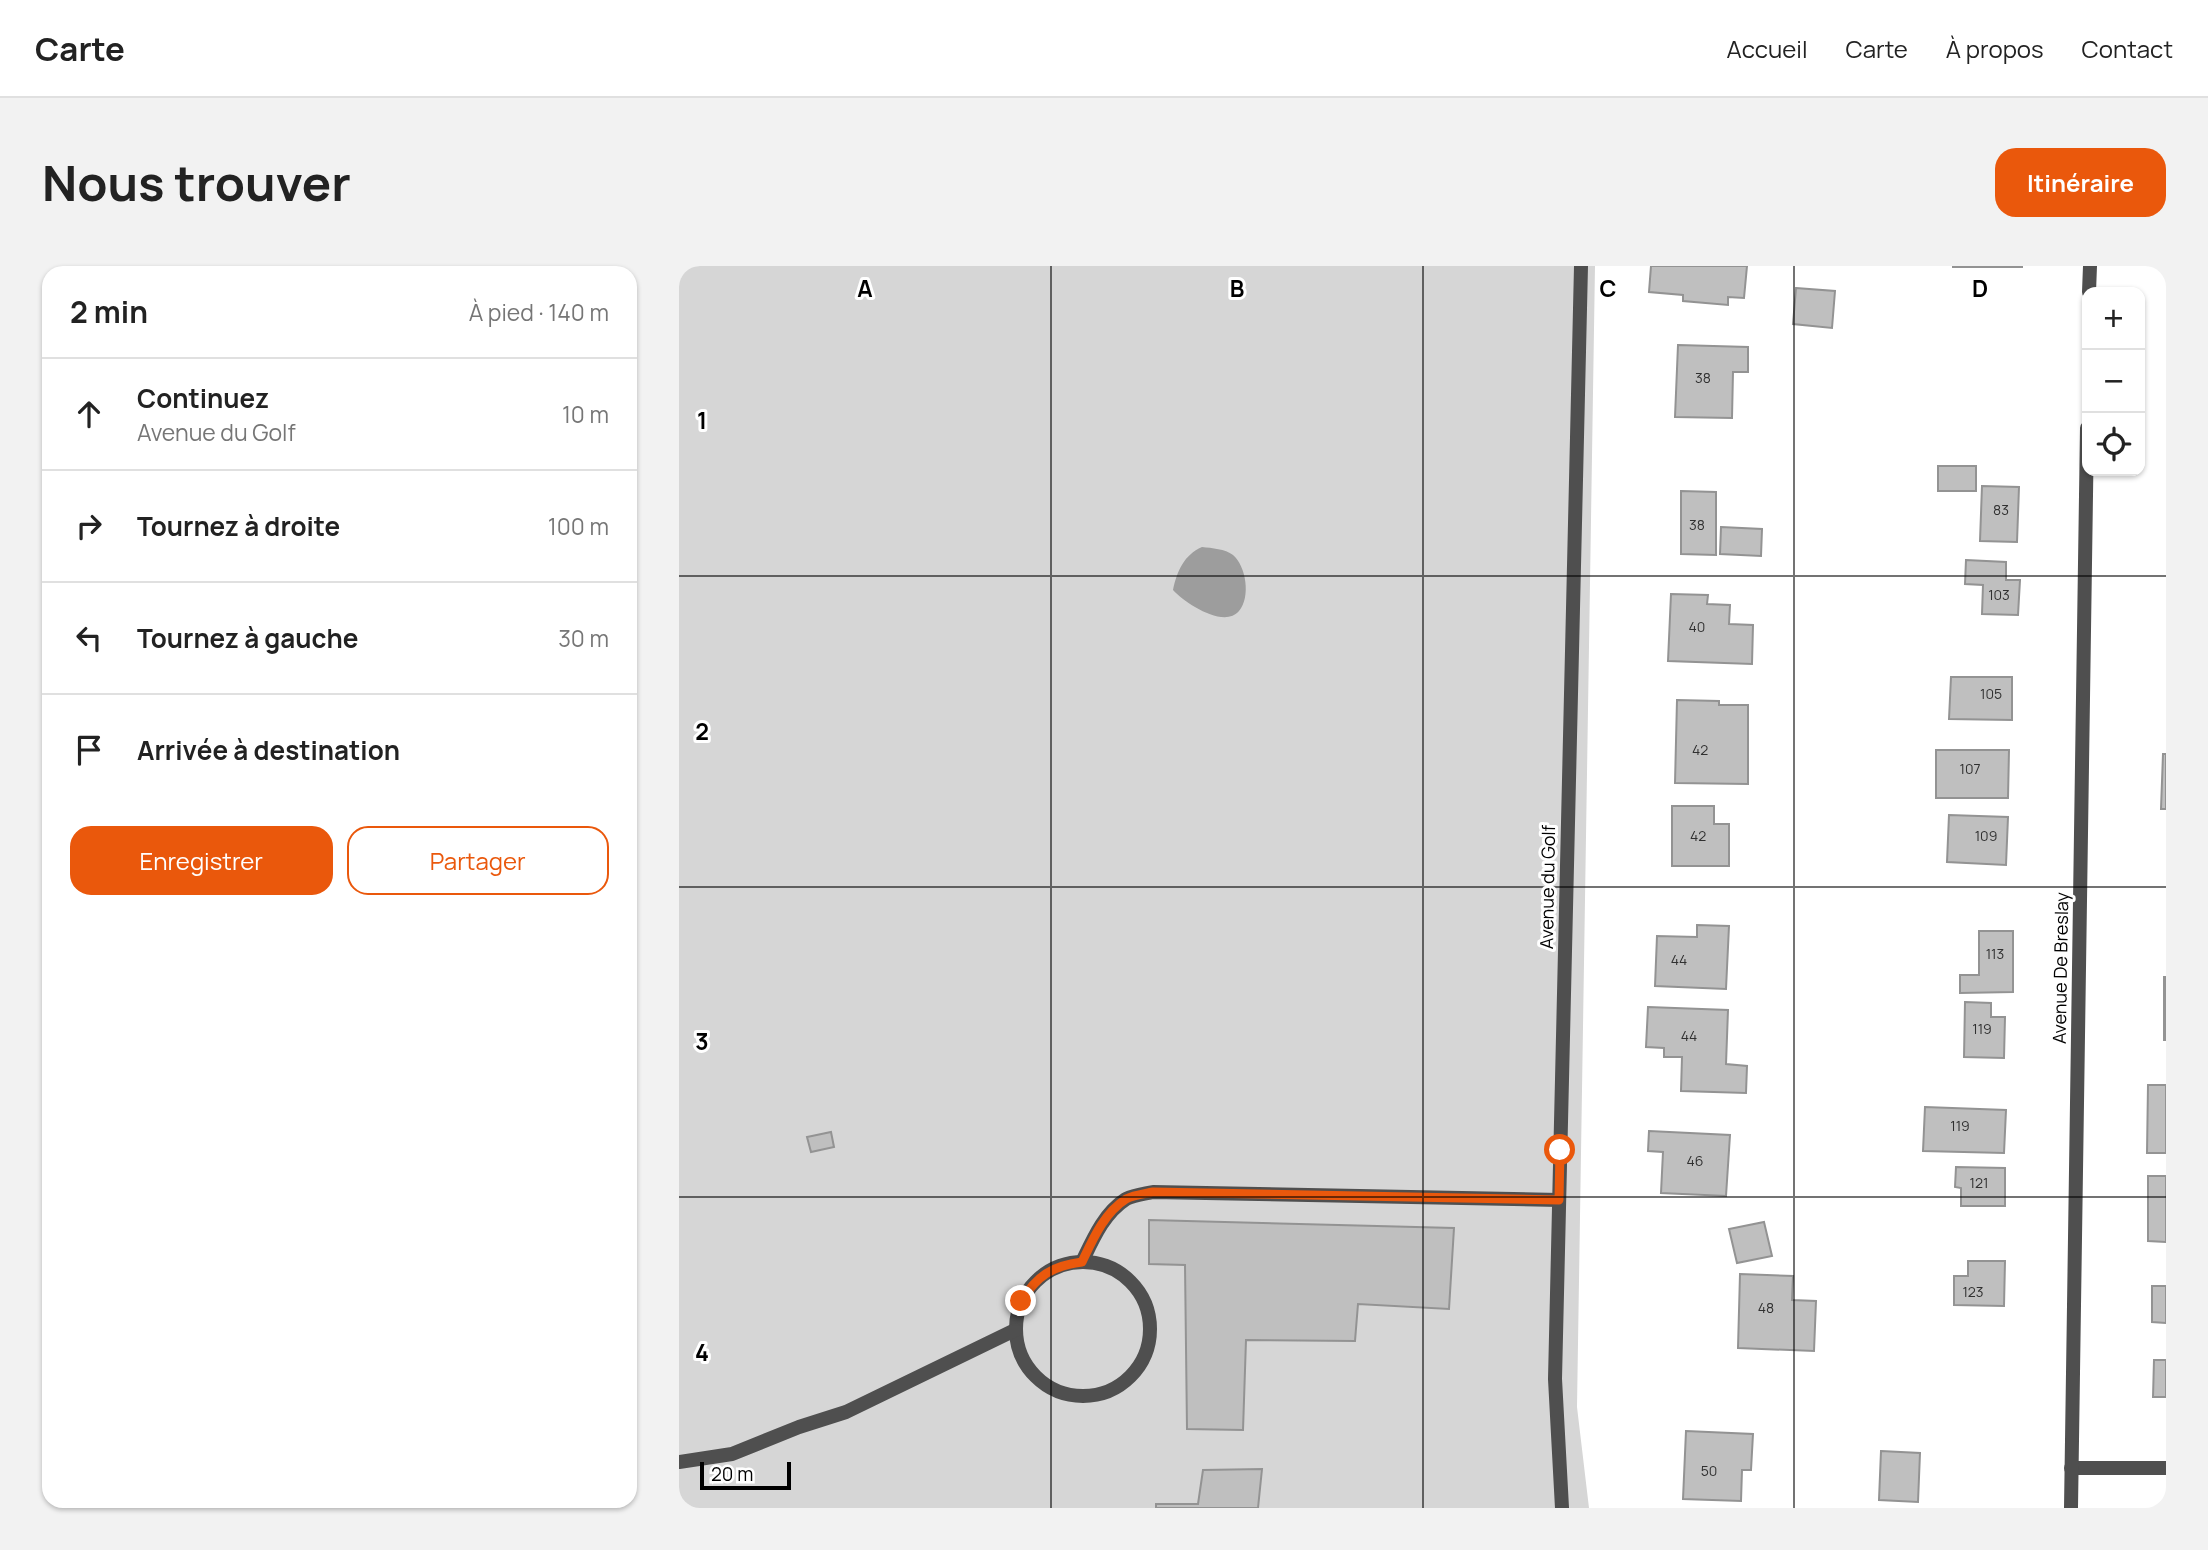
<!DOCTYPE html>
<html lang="fr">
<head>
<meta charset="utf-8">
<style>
  :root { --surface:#fff; --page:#f2f2f2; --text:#222; --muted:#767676; --line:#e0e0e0; --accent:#ea580c }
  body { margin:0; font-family:Manrope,sans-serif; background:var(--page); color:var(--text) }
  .controls { position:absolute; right:21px; top:21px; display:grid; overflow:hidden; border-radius:14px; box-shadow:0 2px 5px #0004 }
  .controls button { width:63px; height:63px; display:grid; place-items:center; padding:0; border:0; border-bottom:2px solid var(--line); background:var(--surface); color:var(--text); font:35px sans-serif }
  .scale { position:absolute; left:21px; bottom:18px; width:91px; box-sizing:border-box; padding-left:7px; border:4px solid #000; border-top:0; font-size:19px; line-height:24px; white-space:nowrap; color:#000; -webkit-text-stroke:5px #fff; paint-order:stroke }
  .stop { position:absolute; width:21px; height:21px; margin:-16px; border:5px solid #ea580c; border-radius:50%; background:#fff }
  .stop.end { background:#ea580c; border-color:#fff; box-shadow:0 2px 7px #0008 }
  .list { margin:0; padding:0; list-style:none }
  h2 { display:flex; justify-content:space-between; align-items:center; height:91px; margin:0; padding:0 28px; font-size:30px }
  h2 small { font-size:23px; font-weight:400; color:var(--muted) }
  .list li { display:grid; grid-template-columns:46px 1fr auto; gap:21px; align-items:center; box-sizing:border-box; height:112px; padding:0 28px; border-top:2px solid var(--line) }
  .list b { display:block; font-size:26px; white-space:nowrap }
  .list p { margin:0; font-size:23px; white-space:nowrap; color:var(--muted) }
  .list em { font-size:23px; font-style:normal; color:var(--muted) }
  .actions { display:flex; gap:14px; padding:21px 28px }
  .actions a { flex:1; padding:16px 0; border:2px solid var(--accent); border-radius:21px; text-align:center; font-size:24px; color:var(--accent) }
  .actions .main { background:var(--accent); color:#fff }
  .icon { flex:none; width:38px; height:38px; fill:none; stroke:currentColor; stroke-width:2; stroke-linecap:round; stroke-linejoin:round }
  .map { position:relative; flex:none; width:1487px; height:1242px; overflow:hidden; border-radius:21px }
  header { display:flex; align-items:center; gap:42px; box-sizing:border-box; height:98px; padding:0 35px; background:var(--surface); border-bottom:2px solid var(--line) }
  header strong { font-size:33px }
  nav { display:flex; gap:38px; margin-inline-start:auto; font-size:24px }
  .intro { display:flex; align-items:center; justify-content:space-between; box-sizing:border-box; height:168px; padding:0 42px }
  h1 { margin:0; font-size:49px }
  .button { padding:18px 32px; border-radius:21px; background:var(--accent); color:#fff; font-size:24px; font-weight:700 }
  main { display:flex; gap:42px; padding:0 42px }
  aside { flex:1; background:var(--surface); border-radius:21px; box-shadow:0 2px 5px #0004 }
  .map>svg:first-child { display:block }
</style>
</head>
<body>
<header>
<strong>Carte</strong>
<nav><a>Accueil</a><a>Carte</a><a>À propos</a><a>Contact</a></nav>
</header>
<div class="intro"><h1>Nous trouver</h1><a class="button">Itinéraire</a></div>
<main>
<aside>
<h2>2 min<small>À pied · 140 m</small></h2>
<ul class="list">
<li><svg class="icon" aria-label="ahead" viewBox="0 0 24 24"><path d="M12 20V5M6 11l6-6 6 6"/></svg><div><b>Continuez</b><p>Avenue du Golf</p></div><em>10 m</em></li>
<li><svg class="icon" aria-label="right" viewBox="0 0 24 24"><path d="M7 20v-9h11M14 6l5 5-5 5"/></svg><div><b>Tournez à droite</b></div><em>100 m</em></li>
<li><svg class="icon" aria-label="left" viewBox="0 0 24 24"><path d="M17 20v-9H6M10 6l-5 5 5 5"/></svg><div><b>Tournez à gauche</b></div><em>30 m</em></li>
<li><svg class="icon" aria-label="arrive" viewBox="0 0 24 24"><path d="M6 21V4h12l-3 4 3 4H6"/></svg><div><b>Arrivée à destination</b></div></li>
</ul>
<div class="actions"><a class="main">Enregistrer</a><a>Partager</a></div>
</aside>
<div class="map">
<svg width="1487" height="1242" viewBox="0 0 1487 1242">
  <rect width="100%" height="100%" fill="#fff"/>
  <!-- green -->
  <polygon fill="#d6d6d6" points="0,0 916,0 898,1141 910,1242 0,1242"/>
  <!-- water -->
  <path fill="#9d9d9d" d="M523,281C533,282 546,283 554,289C567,300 572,331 560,345C545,363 506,337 494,324C498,305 505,289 523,281Z"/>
  <!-- building -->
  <g fill="#bfbfbf" stroke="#939393" stroke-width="2">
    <polygon points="972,0 1068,0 1065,32 1049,31 1049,39 1004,35 1004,29 970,26"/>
    <rect x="1274" y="0" width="69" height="1"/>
    <polygon points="1117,22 1156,25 1153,62 1114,58"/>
    <polygon points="999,79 1069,81 1069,106 1054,106 1053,152 996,151"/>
    <rect x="1259" y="200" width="38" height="25"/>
    <polygon points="1303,220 1340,221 1338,276 1301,275"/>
    <polygon points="1002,225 1037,226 1037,289 1002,288"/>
    <polygon points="1042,261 1083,263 1082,290 1041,288"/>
    <polygon points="1287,294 1327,296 1327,314 1341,314 1339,349 1303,348 1304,319 1286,318"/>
    <polygon points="992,328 1029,329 1028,338 1051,339 1050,358 1074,359 1073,398 989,395"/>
    <polygon points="1272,411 1333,411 1333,454 1270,453"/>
    <polygon points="998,434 1040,435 1040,439 1069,439 1069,518 996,517"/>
    <polygon points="1257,484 1330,484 1329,532 1257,532"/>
    <polygon points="1484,488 1487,488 1487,543 1482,543"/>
    <polygon points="993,540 1035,540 1035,558 1050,558 1050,600 993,600"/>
    <polygon points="1270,549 1329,551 1327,599 1268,596"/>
    <polygon points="1018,659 1050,660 1047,723 976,720 978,670 1018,671"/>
    <polygon points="1300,665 1334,665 1334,726 1281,727 1281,709 1300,709"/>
    <rect x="1485" y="711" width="2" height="63"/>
    <polygon points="1286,736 1312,737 1312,751 1326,751 1325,792 1285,791"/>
    <polygon points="969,741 1049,744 1047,798 1068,800 1067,827 1002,825 1003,791 985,791 985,782 967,781"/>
    <polygon points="1469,819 1487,819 1487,887 1468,887"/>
    <polygon points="1246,841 1327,844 1325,887 1244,885"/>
    <polygon points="970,865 1051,869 1047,930 982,927 984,886 969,885"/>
    <polygon points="152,866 155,881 132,886 128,871"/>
    <polygon points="1277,901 1326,902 1326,940 1282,940 1282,922 1276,921"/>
    <polygon points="1469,910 1487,910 1487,976 1469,975"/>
    <polygon points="470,954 775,962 770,1043 679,1038 676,1075 567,1074 564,1164 508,1163 506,999 470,998"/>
    <polygon points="1085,956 1093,990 1058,997 1050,963"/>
    <polygon points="1289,995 1326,995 1325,1040 1275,1039 1275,1010 1289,1010"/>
    <polygon points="1061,1008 1114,1010 1113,1034 1137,1035 1135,1085 1059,1082"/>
    <polygon points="1473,1020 1487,1020 1487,1057 1473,1056"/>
    <polygon points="1475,1094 1487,1094 1487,1131 1474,1131"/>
    <polygon points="1007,1165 1074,1168 1072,1204 1063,1204 1062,1235 1004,1233"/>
    <polygon points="1202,1185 1241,1187 1239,1236 1200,1234"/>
    <polygon points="583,1203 579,1242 477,1242 477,1238 519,1238 524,1204"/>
  </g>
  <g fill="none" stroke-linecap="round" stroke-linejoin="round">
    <!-- service -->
    <g stroke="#4f4f4f" stroke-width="14">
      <circle cx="404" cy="1063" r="67"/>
      <path d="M403,996C414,973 425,947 447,933C455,929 465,928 474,926L880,934"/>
      <polyline points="0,1196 53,1188 120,1161 167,1146 336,1064"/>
    </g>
    <!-- minor -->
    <g stroke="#4f4f4f" stroke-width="14">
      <polyline points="1410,26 1411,0"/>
      <polyline points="1392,1202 1487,1202"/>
      <polyline points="883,1242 876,1113 902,0"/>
      <polyline points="1392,1242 1408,162"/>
    </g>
  </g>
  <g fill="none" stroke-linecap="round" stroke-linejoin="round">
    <!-- route -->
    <path stroke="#ea580c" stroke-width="9" d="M342,1035C359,1009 373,1000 403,996C414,973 425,947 447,933C455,929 465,928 474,926L880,934L881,884"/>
  </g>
  <!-- grid -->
  <path fill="none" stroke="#000" stroke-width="2" stroke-opacity="0.55" d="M372,0V1242M744,0V1242M1115,0V1242M0,310H1487M0,621H1487M0,931H1487"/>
  <g text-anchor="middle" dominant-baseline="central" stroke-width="6" stroke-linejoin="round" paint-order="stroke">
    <!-- number labels -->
    <g font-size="14" fill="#303030">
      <text x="1024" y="111">38</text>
      <text x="1322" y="243">83</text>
      <text x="1018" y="258">38</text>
      <text x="1320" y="328">103</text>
      <text x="1018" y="360">40</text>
      <text x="1312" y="427">105</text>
      <text x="1021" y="483">42</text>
      <text x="1291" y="502">107</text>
      <text x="1019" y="569">42</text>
      <text x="1307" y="569">109</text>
      <text x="1316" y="687">113</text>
      <text x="1000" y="693">44</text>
      <text x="1303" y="762">119</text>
      <text x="1010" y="769">44</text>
      <text x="1281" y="859">119</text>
      <text x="1016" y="894">46</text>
      <text x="1300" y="916">121</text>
      <text x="1294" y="1025">123</text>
      <text x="1087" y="1041">48</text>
      <text x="1030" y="1204">50</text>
    </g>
    <!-- street labels -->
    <g font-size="18" fill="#000" stroke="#fff">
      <text transform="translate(868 621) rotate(-89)">Avenue du Golf</text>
      <text transform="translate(1381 702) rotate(-89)">Avenue De Breslay</text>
    </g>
  </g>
  <g font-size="23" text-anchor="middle" font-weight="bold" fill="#000" stroke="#fff" stroke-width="6" stroke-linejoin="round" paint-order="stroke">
    <text x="186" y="31">A</text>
    <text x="558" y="31">B</text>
    <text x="929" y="31">C</text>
    <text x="1301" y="31">D</text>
    <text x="23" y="163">1</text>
    <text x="23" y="474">2</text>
    <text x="23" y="784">3</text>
    <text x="23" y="1095">4</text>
  </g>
</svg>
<div class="controls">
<button>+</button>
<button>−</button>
<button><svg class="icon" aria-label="locate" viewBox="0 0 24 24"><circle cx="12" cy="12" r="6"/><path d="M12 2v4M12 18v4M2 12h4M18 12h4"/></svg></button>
</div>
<div class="scale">20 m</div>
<div class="stop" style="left:881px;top:884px"></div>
<div class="stop end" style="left:342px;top:1035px"></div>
</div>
</main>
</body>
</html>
